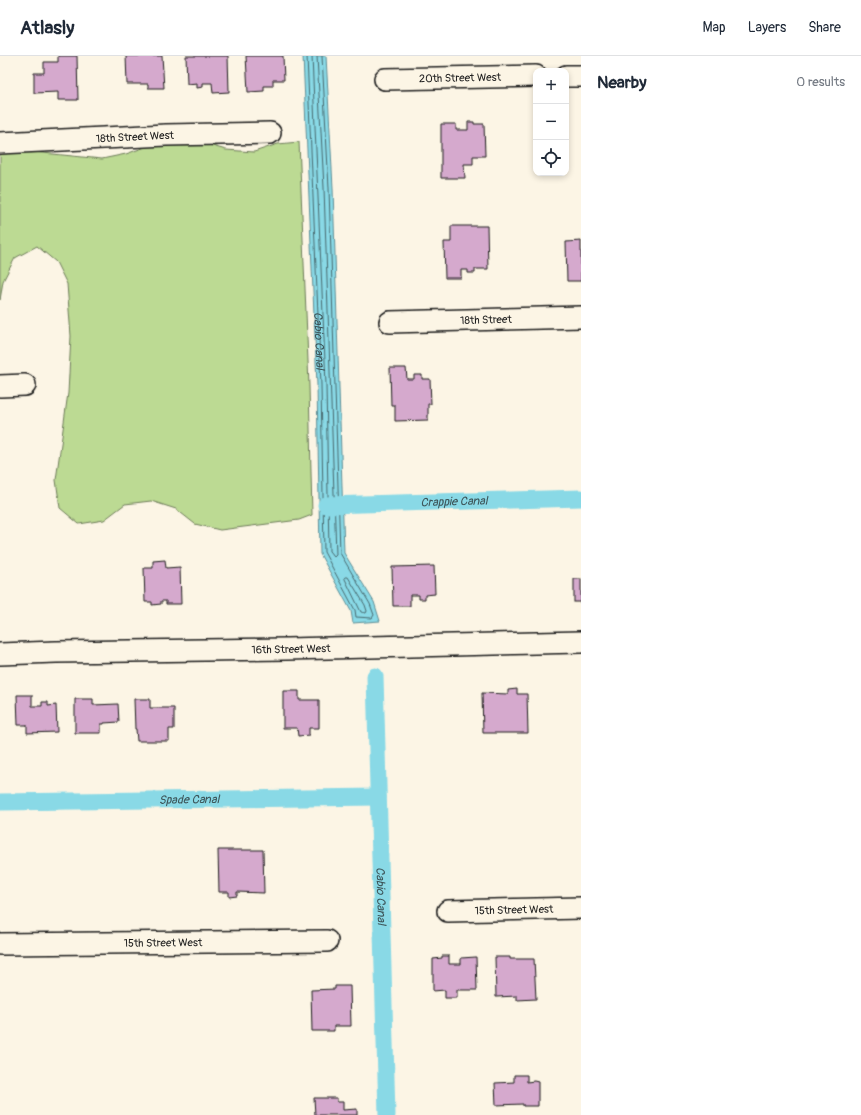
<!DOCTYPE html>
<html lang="en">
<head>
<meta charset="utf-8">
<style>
  :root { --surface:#fff; --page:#f6f6f7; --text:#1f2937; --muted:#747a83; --line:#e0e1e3 }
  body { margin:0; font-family:Pangolin,sans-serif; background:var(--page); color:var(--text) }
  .controls { position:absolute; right:12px; top:12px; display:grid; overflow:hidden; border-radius:8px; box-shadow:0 2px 6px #0003 }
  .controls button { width:36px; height:36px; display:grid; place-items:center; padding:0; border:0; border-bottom:1px solid var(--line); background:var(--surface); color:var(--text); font:20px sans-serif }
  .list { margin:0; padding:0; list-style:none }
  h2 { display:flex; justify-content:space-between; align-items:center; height:52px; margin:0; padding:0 16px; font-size:17px }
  h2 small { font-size:13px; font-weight:400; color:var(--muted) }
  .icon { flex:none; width:22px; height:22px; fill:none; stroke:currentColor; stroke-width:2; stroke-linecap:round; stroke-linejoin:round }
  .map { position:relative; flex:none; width:581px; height:1059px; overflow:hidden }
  header { display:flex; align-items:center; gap:24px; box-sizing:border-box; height:56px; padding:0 20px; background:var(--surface); border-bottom:1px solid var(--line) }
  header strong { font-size:19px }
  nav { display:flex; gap:22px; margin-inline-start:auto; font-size:14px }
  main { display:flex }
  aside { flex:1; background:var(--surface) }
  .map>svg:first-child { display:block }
</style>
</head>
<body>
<header>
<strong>Atlasly</strong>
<nav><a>Map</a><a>Layers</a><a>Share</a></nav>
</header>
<main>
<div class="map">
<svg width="581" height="1059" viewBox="0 0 581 1059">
  <rect width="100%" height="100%" fill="#fcf5e5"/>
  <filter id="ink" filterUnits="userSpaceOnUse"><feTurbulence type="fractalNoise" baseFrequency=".025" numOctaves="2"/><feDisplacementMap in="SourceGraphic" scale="8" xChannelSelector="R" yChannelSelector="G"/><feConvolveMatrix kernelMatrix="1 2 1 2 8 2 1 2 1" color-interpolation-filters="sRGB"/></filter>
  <g filter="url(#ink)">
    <!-- green -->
    <polygon fill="#bcda93" stroke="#6c7b58" points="299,86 309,330 312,459 299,464 220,474 195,468 176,453 151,445 125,448 104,464 79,468 60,452 56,424 68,337 71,280 67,228 56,206 37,190 15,202 3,225 0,244 0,95 23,95 102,103 126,98 151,89 202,87 226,94 254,96 278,88"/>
    <!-- water -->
    <polygon fill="#89d9e6" stroke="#5d8d95" points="303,0 326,0 333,132 344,497 374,546 380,565 353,567 351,555 320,498 317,329"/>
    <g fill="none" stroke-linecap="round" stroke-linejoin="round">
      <!-- shore -->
      <g stroke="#48686d" stroke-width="1">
        <path id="s1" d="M307,0L321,329L324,496L355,554L356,561L372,562L374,559L370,548L340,497L329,132L322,0"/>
        <polyline points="312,0 326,329 329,495 334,501 336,499 324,132 317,0"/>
        <polygon points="346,521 348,521 365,549 367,555 366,557 361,556 345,523"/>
      </g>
      <!-- canal -->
      <g stroke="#89d9e6" stroke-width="17">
        <path id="s2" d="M326,449L581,442"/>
        <path id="s3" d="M375,620L387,1059"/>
        <path id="s4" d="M0,746L378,741"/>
      </g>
    </g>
    <!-- building -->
    <g fill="#d5a9cd" stroke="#1c1c1c">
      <polygon points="58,0 77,0 78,44 58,44 58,36 34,37 34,17 44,17 44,6 58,6"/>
      <polygon points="126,0 162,0 164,32 148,32 148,28 127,28"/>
      <polygon points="186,0 228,0 229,36 213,37 212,27 203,27 203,31 197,32 197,27 187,28"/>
      <polygon points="246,0 283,0 284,24 273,24 273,30 264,30 264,35 248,36"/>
      <polygon points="468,66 474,66 474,68 484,68 485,100 473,100 473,108 464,108 465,122 441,122 441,68 456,68 456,74 468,74"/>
      <polygon points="451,170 487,170 488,213 475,213 475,217 468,217 468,214 461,214 461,222 445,222 444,186 451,186"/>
      <polygon points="581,185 581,225 567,225 566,186"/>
      <polygon points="390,312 406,312 407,323 414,323 414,319 422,319 422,323 430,323 431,348 428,348 428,364 395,365 395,349 391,349"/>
      <polygon points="165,504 166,512 180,511 181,548 166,548 166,545 161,545 161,548 152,549 152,546 145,546 144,512 153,512 153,505"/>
      <polygon points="434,510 435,538 425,539 425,543 419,543 419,539 410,539 410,550 393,550 392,511"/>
      <rect x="574" y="523" width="7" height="23"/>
      <polygon points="517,633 517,638 527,638 528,677 483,677 482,637 508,638 508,634"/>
      <polygon points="283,635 299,635 299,644 319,644 319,672 309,672 309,679 298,680 297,672 283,672"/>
      <polygon points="17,639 32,639 32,650 42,650 42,646 48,646 48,650 56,649 57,676 27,677 27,669 18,669"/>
      <polygon points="75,643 93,643 93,649 118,648 119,666 104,667 104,668 101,668 101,677 75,677"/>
      <polygon points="134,643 150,643 150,652 174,652 174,673 169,673 169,685 137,685 136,673 135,673"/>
      <polygon points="218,794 263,794 264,837 237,836 237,840 229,841 229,836 219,836"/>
      <polygon points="442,900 449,900 449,908 461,908 461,902 476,901 477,934 457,934 457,942 445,942 445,934 433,935 433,903 442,902"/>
      <polygon points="495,901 510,901 510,903 534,903 536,943 517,944 517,940 496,941"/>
      <polygon points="335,930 350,930 351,970 334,970 334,975 312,975 311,934 335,933"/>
      <polygon points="514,1019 527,1019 527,1026 534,1025 538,1026 538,1050 523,1050 523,1048 496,1049 495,1027 514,1026"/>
      <polygon points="314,1042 337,1042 337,1046 343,1046 343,1054 357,1053 357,1059 315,1059"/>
    </g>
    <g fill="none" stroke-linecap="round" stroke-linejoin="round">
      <defs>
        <g id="minor">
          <polyline points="566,20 581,20"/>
          <path id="s5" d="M385,23L536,20"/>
          <path id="s6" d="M0,87L166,79L270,77"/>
          <path id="s7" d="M390,266L581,261"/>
          <polyline points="0,330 25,329"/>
          <path id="s8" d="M0,598L56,596L287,593L581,586"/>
          <path id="s9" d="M448,855L581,852"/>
          <path id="s10" d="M0,888L327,885"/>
        </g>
      </defs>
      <!-- minor casing -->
      <use href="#minor" stroke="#1c1c1c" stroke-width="24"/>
      <!-- minor -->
      <use href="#minor" stroke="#fcf5e5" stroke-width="21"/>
    </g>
  </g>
  <g text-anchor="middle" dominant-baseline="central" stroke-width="3" stroke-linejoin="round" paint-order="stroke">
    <!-- street labels -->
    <g font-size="11" fill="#1c1c1c" stroke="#fcf5e5">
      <text stroke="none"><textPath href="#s5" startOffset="75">20th Street West</textPath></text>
      <text stroke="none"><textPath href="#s6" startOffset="135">18th Street West</textPath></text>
      <text stroke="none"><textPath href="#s7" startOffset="96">18th Street</textPath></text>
      <text stroke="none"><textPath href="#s8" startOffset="291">16th Street West</textPath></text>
      <text stroke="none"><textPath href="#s9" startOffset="66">15th Street West</textPath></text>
      <text stroke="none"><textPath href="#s10" startOffset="163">15th Street West</textPath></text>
    </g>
    <!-- water labels -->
    <g font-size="12" font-style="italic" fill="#3d5559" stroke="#fcf5e5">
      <text stroke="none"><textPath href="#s1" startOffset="285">Cabio Canal</textPath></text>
      <text stroke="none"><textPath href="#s2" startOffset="128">Crappie Canal</textPath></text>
      <text stroke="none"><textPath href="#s4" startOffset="189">Spade Canal</textPath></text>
      <text stroke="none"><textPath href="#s3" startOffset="220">Cabio Canal</textPath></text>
    </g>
  </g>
</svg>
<div class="controls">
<button>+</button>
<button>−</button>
<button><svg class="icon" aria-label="locate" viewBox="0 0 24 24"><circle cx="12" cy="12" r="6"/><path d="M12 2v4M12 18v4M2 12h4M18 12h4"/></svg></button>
</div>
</div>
<aside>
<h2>Nearby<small>0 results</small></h2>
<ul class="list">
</ul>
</aside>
</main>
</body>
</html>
